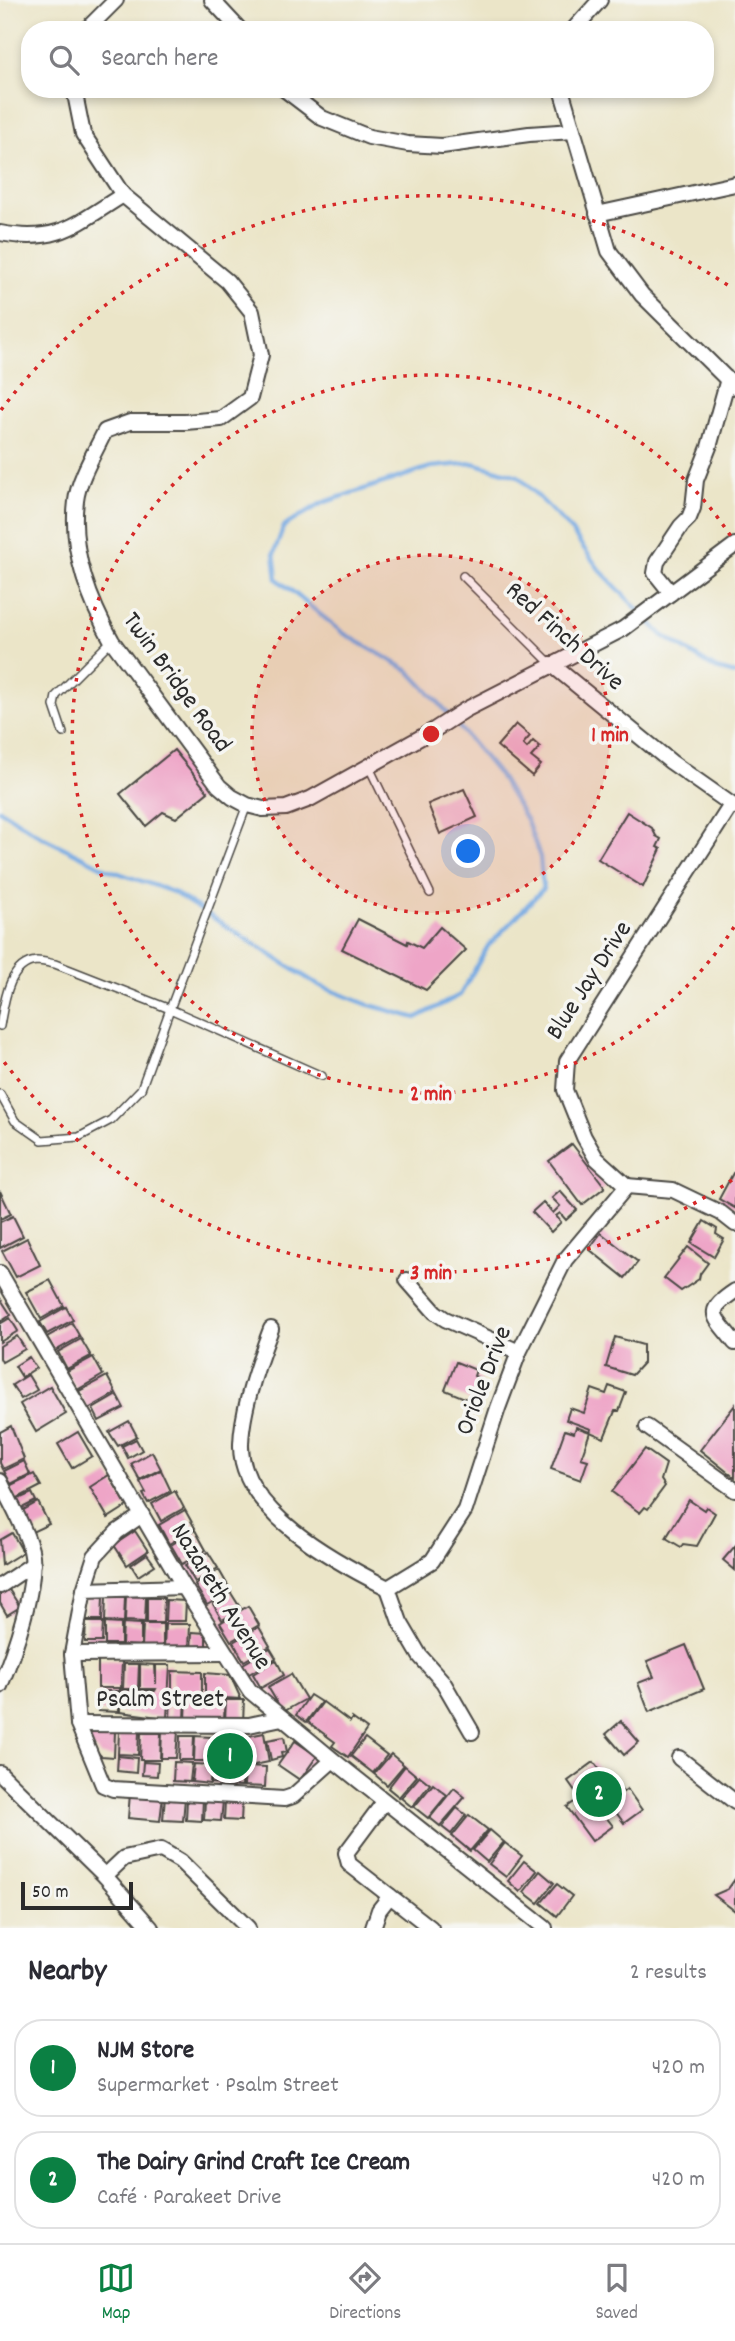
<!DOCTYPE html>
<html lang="en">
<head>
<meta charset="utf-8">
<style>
  :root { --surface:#fff; --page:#f7f7f7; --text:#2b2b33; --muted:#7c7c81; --line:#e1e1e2; --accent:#0b8043 }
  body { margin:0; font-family:Dekko,sans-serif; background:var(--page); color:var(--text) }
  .scale { position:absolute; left:21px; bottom:18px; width:112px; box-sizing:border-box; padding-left:7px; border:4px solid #2b2b2b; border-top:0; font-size:19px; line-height:24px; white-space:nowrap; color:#2b2b2b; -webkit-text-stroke:5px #f6f6f2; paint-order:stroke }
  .you { position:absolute; left:469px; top:852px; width:24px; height:24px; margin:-18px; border:5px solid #fff; border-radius:50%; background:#1a73e8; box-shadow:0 0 0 10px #1a73e833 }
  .badge { display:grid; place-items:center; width:46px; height:46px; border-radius:50%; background:var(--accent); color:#fff; font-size:23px; font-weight:700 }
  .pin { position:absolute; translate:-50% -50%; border:4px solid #fff; box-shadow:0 2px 7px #0006 }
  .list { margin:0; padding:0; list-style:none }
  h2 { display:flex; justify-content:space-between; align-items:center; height:91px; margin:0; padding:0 28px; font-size:30px }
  h2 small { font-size:23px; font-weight:400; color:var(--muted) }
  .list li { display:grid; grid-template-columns:46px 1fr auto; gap:21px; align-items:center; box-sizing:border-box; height:98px; margin:0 14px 14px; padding:0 14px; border:2px solid var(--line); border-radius:28px }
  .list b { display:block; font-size:26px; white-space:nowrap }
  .list p { margin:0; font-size:23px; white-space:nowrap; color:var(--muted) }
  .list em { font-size:23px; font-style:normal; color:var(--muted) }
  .icon { flex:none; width:38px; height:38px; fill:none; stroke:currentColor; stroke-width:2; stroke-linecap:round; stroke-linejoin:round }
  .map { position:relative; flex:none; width:735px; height:1928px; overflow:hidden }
  .search { position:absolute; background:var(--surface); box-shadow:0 4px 10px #0003; left:21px; right:21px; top:21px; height:77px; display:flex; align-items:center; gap:18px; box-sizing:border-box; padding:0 24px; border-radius:28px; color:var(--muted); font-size:26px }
  .sheet { height:315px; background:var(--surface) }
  nav { display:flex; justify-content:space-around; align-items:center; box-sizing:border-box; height:98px; border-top:2px solid var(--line); background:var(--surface); font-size:19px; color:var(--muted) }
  nav a { display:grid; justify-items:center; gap:4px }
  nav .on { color:var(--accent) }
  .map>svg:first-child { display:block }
</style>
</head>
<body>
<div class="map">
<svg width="735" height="1928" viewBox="0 0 735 1928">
  <rect width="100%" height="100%" fill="#f6f6f2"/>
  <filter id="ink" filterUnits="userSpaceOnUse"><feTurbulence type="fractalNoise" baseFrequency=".0143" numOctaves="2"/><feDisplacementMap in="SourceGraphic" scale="14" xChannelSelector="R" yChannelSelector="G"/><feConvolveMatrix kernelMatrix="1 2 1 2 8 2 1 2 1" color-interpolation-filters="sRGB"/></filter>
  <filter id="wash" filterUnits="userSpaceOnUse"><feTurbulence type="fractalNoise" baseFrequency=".00686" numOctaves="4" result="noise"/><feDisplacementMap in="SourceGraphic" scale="28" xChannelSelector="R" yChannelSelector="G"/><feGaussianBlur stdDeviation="1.57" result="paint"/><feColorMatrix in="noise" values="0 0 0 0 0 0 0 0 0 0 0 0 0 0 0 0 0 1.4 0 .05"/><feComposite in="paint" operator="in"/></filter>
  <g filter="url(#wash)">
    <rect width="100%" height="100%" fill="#ebe5c8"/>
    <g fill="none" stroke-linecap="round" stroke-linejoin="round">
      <!-- stream -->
      <polyline stroke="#74a9e2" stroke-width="4.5" points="0,810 42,837 107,869 173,892 318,985 366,1004 416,1018 460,995 488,946 543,889 540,857 527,821 499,775 440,704 409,671 343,633 277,579 274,553 284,526 322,503 431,467 473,463 518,476 569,528 599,569 662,635 716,669 735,674"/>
    </g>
    <g id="blocks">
      <!-- building -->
      <g fill="#eea5c7">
        <polygon points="516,724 530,736 523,744 527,748 533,741 540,747 531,757 541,765 532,776 497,746"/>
        <polygon points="174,750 208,792 176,818 163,812 146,826 120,794"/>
        <polygon points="464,789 477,817 440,834 428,804"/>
        <polygon points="627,812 652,828 656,836 661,839 657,847 661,849 643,887 598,859"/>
        <polygon points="358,919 407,944 408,941 422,948 440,927 466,950 426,990 342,949"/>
        <polygon points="572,1144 605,1187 582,1205 549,1161"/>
        <polygon points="733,1173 735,1174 735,1208 719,1199"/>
        <polygon points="0,1191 11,1214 0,1219"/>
        <polygon points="560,1191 577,1210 566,1220 560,1213 556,1216 561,1222 551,1232 532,1212 543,1202 553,1213 560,1206 552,1198"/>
        <polygon points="13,1216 23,1236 0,1248 0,1222"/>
        <polygon points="704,1221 717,1229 716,1234 724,1239 714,1257 691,1243"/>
        <polygon points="601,1233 638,1262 625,1278 589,1249"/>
        <polygon points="27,1238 40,1265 16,1277 2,1251"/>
        <polygon points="688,1247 708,1263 700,1274 699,1279 681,1291 664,1278"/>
        <polygon points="50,1280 64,1306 41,1319 26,1292"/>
        <polygon points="0,1298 11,1315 0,1322"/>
        <polygon points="66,1307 73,1320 47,1334 40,1322"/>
        <polygon points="10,1318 18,1331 0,1342 0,1324"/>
        <polygon points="72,1323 80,1337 55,1351 47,1337"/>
        <polygon points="17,1336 25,1349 2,1362 0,1358 0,1346"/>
        <polygon points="615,1337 643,1345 643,1363 632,1375 606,1367"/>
        <polygon points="81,1339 91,1356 67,1369 58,1352"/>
        <polygon points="29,1357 36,1368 22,1377 15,1366"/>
        <polygon points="93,1357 103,1375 77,1390 67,1371"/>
        <polygon points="456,1362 476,1370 474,1376 481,1379 472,1401 445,1390"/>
        <polygon points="28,1375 37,1390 21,1399 12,1385"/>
        <polygon points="107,1376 116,1393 88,1409 79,1391"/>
        <polygon points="50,1386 66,1414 36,1432 20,1404"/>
        <polygon points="609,1386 626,1392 619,1411 615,1411 604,1438 590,1432 591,1429 566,1420 570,1408 584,1413 592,1389 606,1394"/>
        <polygon points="117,1395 124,1408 99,1421 93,1409"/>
        <polygon points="735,1405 735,1478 700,1450"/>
        <polygon points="129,1421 137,1436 118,1446 109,1432"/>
        <polygon points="11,1426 24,1459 3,1469 0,1463 0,1432"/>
        <polygon points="576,1427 590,1432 581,1458 588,1460 581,1480 551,1469 565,1430 574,1433"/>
        <polygon points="78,1432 92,1456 72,1468 58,1444"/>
        <polygon points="136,1439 142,1450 128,1458 122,1446"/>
        <polygon points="645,1449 666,1464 661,1480 665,1486 648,1509 645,1507 640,1513 612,1492"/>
        <polygon points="152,1452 161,1469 140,1480 131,1464"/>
        <polygon points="24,1461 30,1474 11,1484 4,1471"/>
        <polygon points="161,1470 171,1491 148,1503 143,1494 146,1493 140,1482"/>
        <polygon points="34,1474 41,1486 16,1499 9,1486"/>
        <polygon points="109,1475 127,1506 108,1518 90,1487"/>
        <polygon points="175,1491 184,1508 161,1521 152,1504"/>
        <polygon points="32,1493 36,1501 18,1510 14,1501"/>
        <polygon points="689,1500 704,1510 706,1507 715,1513 697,1546 683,1544 681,1547 666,1538"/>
        <polygon points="38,1502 49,1524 30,1533 20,1512"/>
        <polygon points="185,1510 195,1528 169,1544 159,1525"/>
        <polygon points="195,1530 206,1550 182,1564 171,1545"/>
        <polygon points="135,1531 148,1551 127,1565 114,1545"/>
        <polygon points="12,1533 23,1552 2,1565 0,1540"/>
        <polygon points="735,1546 735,1570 723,1560"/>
        <polygon points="208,1552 218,1568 195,1582 185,1565"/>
        <polygon points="147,1554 155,1565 138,1576 131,1565"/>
        <polygon points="219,1570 231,1591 207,1605 195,1585"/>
        <polygon points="8,1588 20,1607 7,1615 0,1603 0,1593"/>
        <polygon points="231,1593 241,1609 222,1620 213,1604"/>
        <polygon points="126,1596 146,1597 145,1622 125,1621"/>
        <polygon points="87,1597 103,1597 102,1620 86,1620"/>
        <polygon points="106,1597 125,1597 124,1622 105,1621"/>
        <polygon points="147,1598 164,1598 163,1623 147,1623"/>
        <polygon points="166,1600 186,1601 185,1621 165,1621"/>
        <polygon points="248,1606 259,1625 231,1641 220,1623"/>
        <polygon points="86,1622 103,1622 102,1642 85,1642"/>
        <polygon points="105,1623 121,1624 121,1644 105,1644"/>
        <polygon points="123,1623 141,1624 141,1646 122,1645"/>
        <polygon points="143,1624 163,1624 163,1647 142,1647"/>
        <polygon points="165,1624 190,1624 189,1649 164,1649"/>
        <polygon points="259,1627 270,1646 244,1661 233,1642"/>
        <polygon points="192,1632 206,1633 206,1651 191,1651"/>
        <polygon points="686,1645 704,1689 649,1712 638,1683 654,1677 647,1661"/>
        <polygon points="270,1648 276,1658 249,1674 243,1664"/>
        <polygon points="98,1660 122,1661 121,1688 98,1688"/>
        <polygon points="276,1660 284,1675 261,1688 253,1674"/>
        <polygon points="124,1664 139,1664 138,1689 123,1689"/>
        <polygon points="140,1664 155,1665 156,1684 156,1665 170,1665 167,1718 120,1712 120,1690 155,1691 156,1689 140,1689"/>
        <polygon points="172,1671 202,1672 202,1694 172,1693"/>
        <polygon points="205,1673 230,1675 241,1699 225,1698 224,1720 186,1720 187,1695 202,1696 202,1698 205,1699"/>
        <polygon points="291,1674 306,1699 283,1712 268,1687"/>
        <polygon points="99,1691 119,1691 118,1712 98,1711"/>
        <polygon points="310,1695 321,1702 306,1722 296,1715"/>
        <polygon points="171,1696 186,1696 185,1720 170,1719"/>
        <polygon points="226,1700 244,1700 243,1722 225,1722"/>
        <polygon points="323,1702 350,1722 352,1718 367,1729 348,1757 332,1746 335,1742 308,1722"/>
        <polygon points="621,1721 639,1742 624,1755 606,1734"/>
        <polygon points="86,1730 115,1731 114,1757 101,1756 90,1744"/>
        <polygon points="162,1730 178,1731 176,1758 161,1758"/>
        <polygon points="119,1731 139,1732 138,1755 118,1754"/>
        <polygon points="141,1733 161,1733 160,1760 140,1760"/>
        <polygon points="264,1733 269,1762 254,1765 248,1763 249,1736"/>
        <polygon points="180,1736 194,1736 193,1760 179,1760"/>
        <polygon points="195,1736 211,1737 210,1761 194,1761"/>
        <polygon points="213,1736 229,1736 228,1761 212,1761"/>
        <polygon points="284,1737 287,1752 281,1753 282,1757 271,1760 267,1740"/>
        <polygon points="365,1738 387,1755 373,1773 351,1756"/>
        <polygon points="231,1739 247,1740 246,1763 230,1763"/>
        <polygon points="295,1741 317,1756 300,1780 278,1765"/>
        <polygon points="391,1754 404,1765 387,1785 374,1774"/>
        <polygon points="118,1756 137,1758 136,1773 117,1771"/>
        <polygon points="143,1762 158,1763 157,1776 142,1775"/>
        <polygon points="174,1762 192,1763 190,1782 173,1781"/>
        <polygon points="594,1762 607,1780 612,1776 623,1792 627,1789 642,1810 624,1823 615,1811 606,1817 613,1826 592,1841 567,1807 580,1798 568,1781"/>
        <polygon points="194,1764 211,1765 210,1784 192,1782"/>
        <polygon points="213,1764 227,1765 225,1784 211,1783"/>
        <polygon points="245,1766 266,1767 265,1787 244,1786"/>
        <polygon points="405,1766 417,1776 399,1797 388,1788"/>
        <polygon points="229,1767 243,1768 242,1786 228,1785"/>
        <polygon points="420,1776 430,1784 412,1807 401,1798"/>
        <polygon points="433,1784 447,1795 428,1818 414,1807"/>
        <polygon points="454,1788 465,1797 440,1826 430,1818"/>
        <polygon points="130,1794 163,1796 160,1821 128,1818"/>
        <polygon points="165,1796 185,1798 183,1821 163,1820"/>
        <polygon points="187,1799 203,1799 202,1821 186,1820"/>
        <polygon points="205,1800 223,1801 221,1821 204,1820"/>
        <polygon points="225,1801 242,1802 241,1821 224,1820"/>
        <polygon points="457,1808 466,1815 451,1834 442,1827"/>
        <polygon points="469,1815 488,1830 470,1851 452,1836"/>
        <polygon points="490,1830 504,1842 487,1862 473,1850"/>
        <polygon points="505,1843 522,1856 506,1877 489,1864"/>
        <polygon points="524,1861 537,1871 520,1892 508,1881"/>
        <polygon points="540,1871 554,1883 538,1903 524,1892"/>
        <polygon points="735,1879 735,1911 714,1895 728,1889"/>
        <polygon points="557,1884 572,1896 557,1916 541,1903"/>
      </g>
    </g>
  </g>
  <g filter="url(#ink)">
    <use href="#blocks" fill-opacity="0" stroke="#484743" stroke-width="2"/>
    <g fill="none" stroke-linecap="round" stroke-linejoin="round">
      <defs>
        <g id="lane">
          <polyline points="463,576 551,664"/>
          <polyline points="63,733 54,706 56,696 111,641"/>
          <polyline points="369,767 430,893"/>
          <path d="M0,1026C4,1004 8,963 37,961C43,961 49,963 55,964L170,1009L247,805"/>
          <polyline points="0,1094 15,1121 42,1140 79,1137 111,1120 141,1089 170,1009 322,1076"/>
        </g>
        <g id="street">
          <polyline points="212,0 240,30"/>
          <polyline points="86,30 116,0"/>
          <polyline points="573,30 600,0"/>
          <path d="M74,89L83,134L123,195L227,281L252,312L261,355L250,398L221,419L185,422H130L105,431C96,450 78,480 76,501C70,550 88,598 112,641L219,786L232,797L247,805L263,809L286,808L310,799L434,730L465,710L623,629L735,545"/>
          <polyline points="284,89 322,118 369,137 408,144 442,146 529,134 573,131"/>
          <polyline points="561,89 609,251 642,295 735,387"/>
          <polyline points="597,214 735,184"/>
          <path d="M0,233C58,244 76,224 123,195"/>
          <polyline points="671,593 655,573 657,562 681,526 689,518 693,508 696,480 709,447 728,379"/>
          <polyline points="551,664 671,762 735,807"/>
          <polyline points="627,1186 596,1158 584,1137 565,1090 567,1061 731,805"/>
          <polyline points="627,1186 673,1190 721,1213 735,1224"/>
          <polyline points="0,1273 184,1587 250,1691 333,1760 545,1928"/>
          <polyline points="407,1280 435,1312 445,1319 519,1352"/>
          <path d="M735,1291C702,1313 715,1316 735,1343"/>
          <path d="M271,1329C259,1360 242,1410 241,1444C239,1511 336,1562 388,1588"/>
          <polyline points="647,1427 735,1490"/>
          <path d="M0,1481C10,1503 25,1527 31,1550C39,1582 13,1655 0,1686"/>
          <polyline points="0,1586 33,1564"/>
          <polyline points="184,1587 84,1590 72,1654 78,1724 103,1785 113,1789 284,1799 293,1796 333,1760"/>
          <polyline points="388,1588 432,1561 465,1510 498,1408 519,1352 565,1260 627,1186"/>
          <polyline points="388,1588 400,1622 420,1656 443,1682 472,1732"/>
          <polyline points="84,1590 95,1556 117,1532 142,1515"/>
          <polyline points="72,1654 225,1653"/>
          <polyline points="78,1724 249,1725 282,1718"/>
          <polyline points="679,1758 735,1802"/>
          <polyline points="0,1773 105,1876 151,1928"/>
          <polyline points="384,1802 346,1853 349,1864 431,1928"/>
          <polyline points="105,1876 124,1858 161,1850 180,1861 248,1928"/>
          <polyline points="373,1928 379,1910 390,1896"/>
        </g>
      </defs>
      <!-- lane casing -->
      <use href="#lane" stroke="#484743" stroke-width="10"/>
      <!-- street casing -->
      <use href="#street" stroke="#484743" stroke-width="18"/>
      <!-- lane -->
      <use href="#lane" stroke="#fff" stroke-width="7"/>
      <!-- street -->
      <use href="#street" stroke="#fff" stroke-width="14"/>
    </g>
  </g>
  <!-- distance rings -->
  <circle cx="431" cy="734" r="179" fill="#d62828" fill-opacity=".12"/>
  <g fill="none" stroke="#d62828" stroke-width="3.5" stroke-dasharray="3.5 7">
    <circle cx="431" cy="734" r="179"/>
    <path d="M734 927A359 359 0 1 1 734 541"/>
    <path d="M732 1180A538 538 0 0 1 1 1058M1 410A538 538 0 0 1 732 288"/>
  </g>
  <g text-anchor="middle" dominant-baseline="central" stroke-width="7" stroke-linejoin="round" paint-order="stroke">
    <!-- street labels -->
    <g font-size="26" fill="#2b2b2b" stroke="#f6f6f2">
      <text transform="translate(564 637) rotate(42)">Red Finch Drive</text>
      <text transform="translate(176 683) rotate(54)">Twin Bridge Road</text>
      <text transform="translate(590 981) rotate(-57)">Blue Jay Drive</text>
      <text transform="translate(485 1381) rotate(-69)">Oriole Drive</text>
      <text transform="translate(220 1597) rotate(58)">Nazareth Avenue</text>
      <text x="160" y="1700">Psalm Street</text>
    </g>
  </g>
  <circle cx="431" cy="734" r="10" fill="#d62828" stroke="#f6f6f2" stroke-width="3.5"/>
  <g font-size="21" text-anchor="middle" font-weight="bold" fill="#d62828" stroke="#f6f6f2" stroke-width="7" stroke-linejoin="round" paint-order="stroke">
    <text x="610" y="741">1 min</text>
    <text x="431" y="1100">2 min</text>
    <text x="431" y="1279">3 min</text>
  </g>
</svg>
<div class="scale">50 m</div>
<div class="you"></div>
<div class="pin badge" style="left:230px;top:1756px">1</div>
<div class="pin badge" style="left:599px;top:1794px">2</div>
<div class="search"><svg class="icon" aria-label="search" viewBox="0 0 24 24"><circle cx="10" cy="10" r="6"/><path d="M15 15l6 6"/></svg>Search here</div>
</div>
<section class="sheet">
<h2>Nearby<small>2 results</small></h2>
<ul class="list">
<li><span class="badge">1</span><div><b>NJM Store</b><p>Supermarket · Psalm Street</p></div><em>420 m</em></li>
<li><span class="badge">2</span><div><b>The Dairy Grind Craft Ice Cream</b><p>Café · Parakeet Drive</p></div><em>420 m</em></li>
</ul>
</section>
<nav>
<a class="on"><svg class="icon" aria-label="map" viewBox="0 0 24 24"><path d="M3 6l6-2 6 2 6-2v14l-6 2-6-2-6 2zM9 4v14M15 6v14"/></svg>Map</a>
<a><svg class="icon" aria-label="directions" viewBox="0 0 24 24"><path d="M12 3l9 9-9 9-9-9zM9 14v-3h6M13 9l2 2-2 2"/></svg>Directions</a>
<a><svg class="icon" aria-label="saved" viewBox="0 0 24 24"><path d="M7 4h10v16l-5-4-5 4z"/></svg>Saved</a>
</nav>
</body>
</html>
